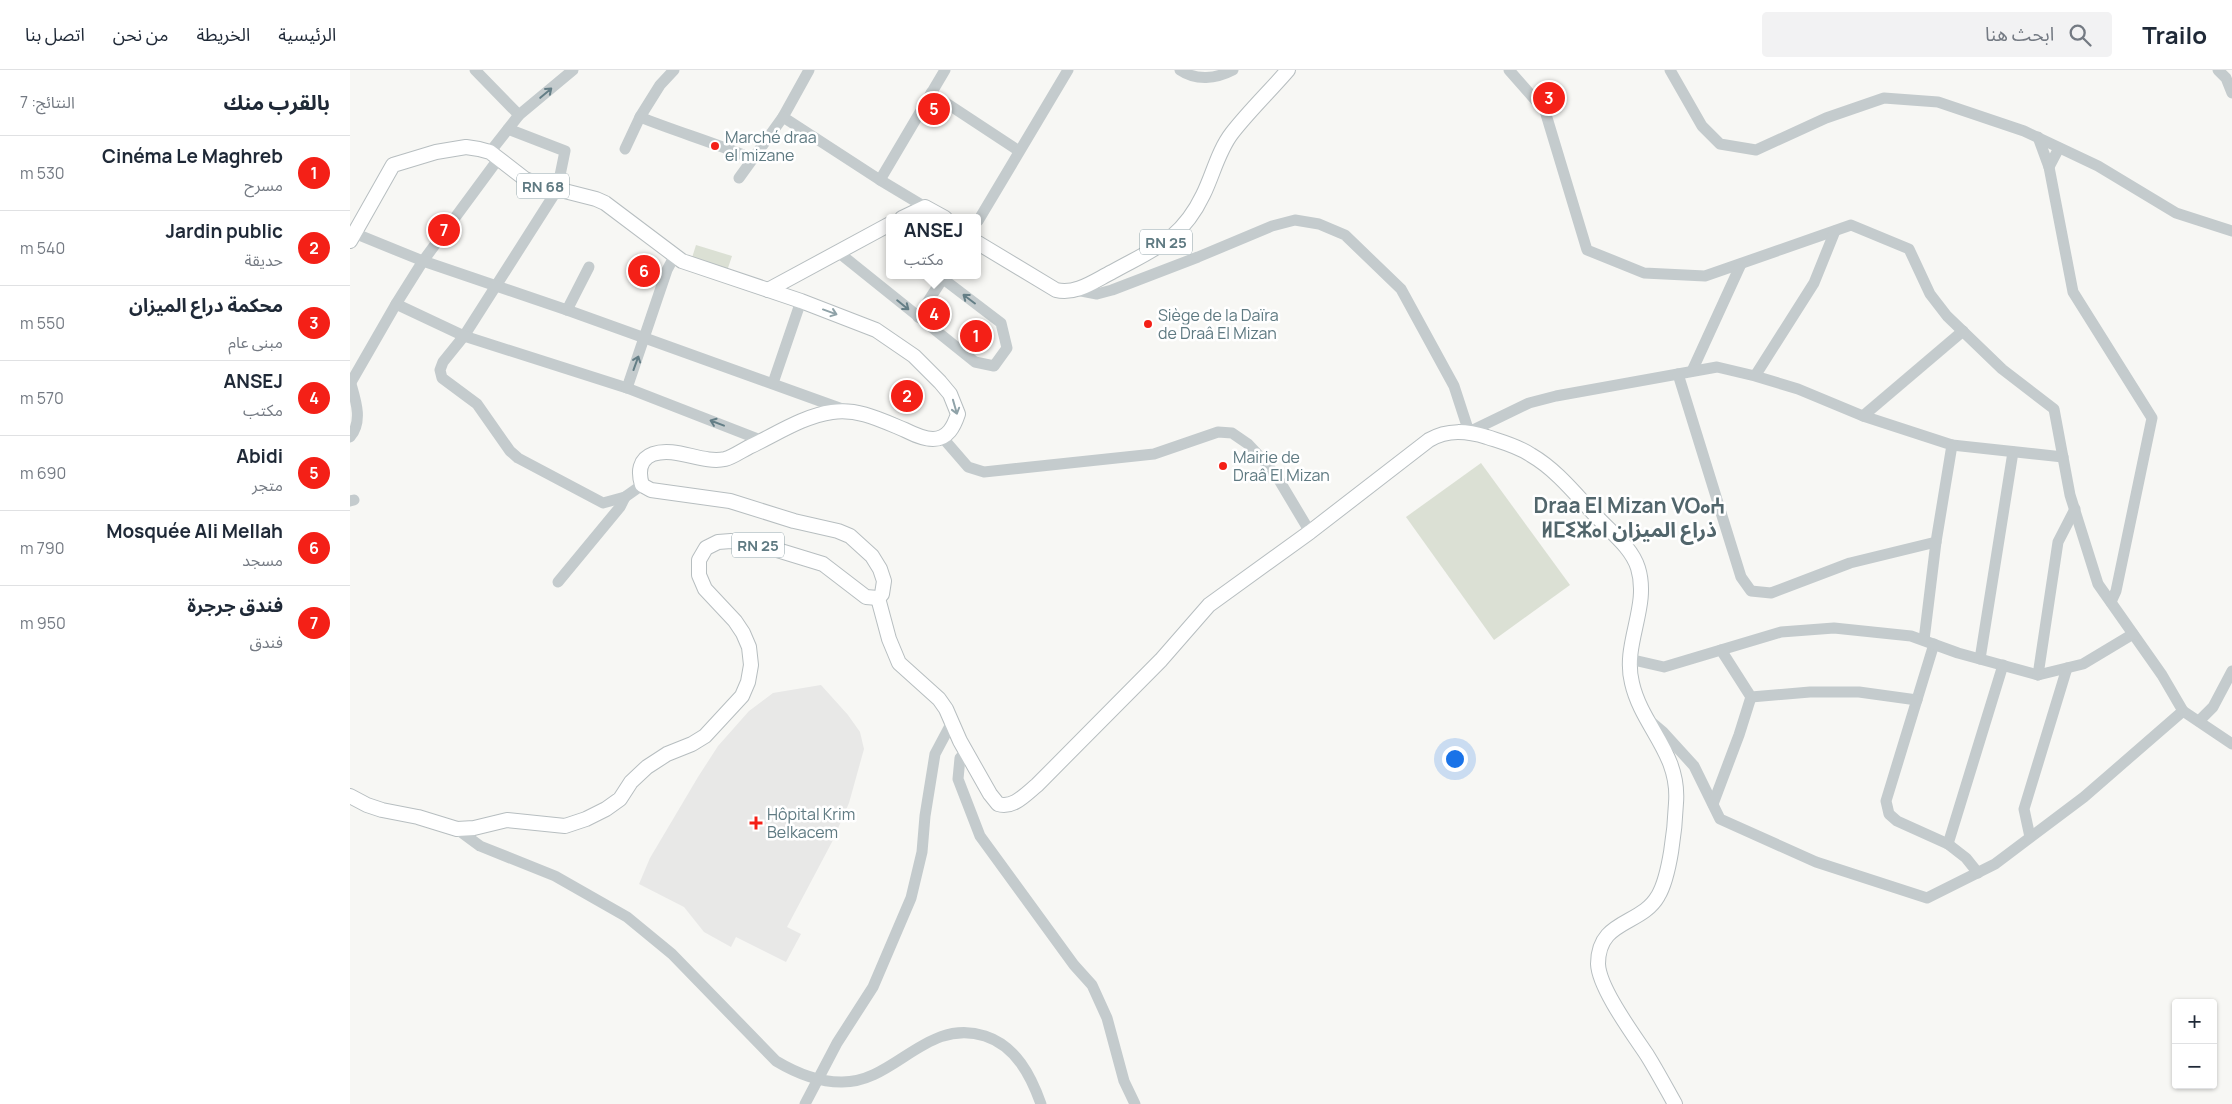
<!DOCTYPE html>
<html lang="ar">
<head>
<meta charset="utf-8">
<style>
  :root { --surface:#fff; --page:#f2f2f3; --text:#1f2937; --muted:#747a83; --line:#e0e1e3; --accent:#f42017 }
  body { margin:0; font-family:Manrope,"Noto Sans Arabic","Noto Sans Tifinagh",sans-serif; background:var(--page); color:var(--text); direction:rtl }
  .controls { position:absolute; right:15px; bottom:15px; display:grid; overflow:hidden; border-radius:5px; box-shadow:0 1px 4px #0004 }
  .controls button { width:45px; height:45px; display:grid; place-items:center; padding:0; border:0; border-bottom:1px solid var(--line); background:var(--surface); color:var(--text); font:25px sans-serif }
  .you { position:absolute; left:1104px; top:688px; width:18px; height:18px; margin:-12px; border:4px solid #fff; border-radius:50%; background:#1a73e8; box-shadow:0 0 0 8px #1a73e833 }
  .badge { display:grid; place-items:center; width:32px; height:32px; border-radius:50%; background:var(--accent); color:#fff; font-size:16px; font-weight:700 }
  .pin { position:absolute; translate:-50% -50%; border:2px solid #fff; box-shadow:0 1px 5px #0006 }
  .popup { position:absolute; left:536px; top:144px; width:95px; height:65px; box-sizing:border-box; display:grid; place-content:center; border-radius:5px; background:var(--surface); filter:drop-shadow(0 1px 4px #0005); font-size:16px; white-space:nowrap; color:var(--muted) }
  .popup b { font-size:19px; color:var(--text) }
  .popup::after { content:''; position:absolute; left:50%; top:100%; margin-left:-10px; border:10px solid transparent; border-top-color:var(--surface) }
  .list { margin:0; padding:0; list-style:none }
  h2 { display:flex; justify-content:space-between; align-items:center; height:65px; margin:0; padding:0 20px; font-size:21px }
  h2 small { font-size:16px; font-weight:400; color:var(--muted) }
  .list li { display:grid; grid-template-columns:32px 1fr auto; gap:15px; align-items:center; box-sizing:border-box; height:75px; padding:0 20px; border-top:1px solid var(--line) }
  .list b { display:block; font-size:19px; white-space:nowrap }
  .list p { margin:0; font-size:16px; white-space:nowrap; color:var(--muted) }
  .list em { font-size:16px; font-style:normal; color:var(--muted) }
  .icon { flex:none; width:28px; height:28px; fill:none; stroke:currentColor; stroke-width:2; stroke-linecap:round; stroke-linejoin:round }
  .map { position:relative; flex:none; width:1882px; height:1034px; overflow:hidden; direction:ltr }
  header { display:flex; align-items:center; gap:30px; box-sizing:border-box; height:70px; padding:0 25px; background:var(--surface); border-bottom:1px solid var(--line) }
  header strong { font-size:24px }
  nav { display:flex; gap:28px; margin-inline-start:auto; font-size:18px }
  .search { width:350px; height:45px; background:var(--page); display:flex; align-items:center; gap:12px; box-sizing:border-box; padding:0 18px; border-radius:5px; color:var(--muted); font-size:19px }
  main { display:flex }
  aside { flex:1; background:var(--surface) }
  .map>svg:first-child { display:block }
</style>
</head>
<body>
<header>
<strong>Trailo</strong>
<div class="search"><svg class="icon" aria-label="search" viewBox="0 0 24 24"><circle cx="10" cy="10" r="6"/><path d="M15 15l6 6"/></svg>ابحث هنا</div>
<nav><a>الرئيسية</a><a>الخريطة</a><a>من نحن</a><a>اتصل بنا</a></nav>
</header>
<main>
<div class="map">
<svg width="1882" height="1034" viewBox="0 0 1882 1034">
  <rect width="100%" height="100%" fill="#f7f7f4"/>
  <!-- built -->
  <polygon fill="#e8e8e7" points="471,615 498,645 510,662 514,679 499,733 482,772 437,857 451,864 436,892 386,867 381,877 354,862 334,837 289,814 300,788 348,707 368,676 399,641 423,623"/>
  <!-- green -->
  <g fill="#dbe0d4">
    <polygon points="346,175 382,186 377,201 341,191"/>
    <polygon points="1131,393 1220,515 1144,570 1056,447"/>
  </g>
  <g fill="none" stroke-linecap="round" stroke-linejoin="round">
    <defs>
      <g id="major">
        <polyline points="552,148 575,137 595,148"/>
        <path d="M0,171L43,95L86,82L116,77L129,79L140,82L175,109L187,114L246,129L255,133L332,191L451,231L526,260L564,286L590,312L600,324L608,344C604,356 598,369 583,369C573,369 563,364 555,360C531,350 508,338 482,342C453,346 425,365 399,377C391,381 383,387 375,389C352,394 326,376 303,384C289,389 288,402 292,415L301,420L380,431L444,451L488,461L500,466L522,486L530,499L534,511L532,524L528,528L516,527L473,494L424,479L381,471L368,472L356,478L349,490V505L355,519L385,551L393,563L399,577L401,595L398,612L392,626L355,666L342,674L317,684L297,697L281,712L270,729L256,739L236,749L215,756L157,750L124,758L107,759L68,747L32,740L17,735L0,726"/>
        <path d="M628,173L706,220C726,225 744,211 762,202C803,179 831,171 853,125C863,105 868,81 882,63C899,41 920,21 938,0"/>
        <polyline points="418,220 540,154"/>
        <path d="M528,528L539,569L549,593L589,629L596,639L610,671L640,724L648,734C663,739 676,724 687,715L811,590L859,535L960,462L1079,370C1098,359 1117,361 1137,367C1152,372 1168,376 1181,385C1207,400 1227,426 1247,447C1261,462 1282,478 1288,498C1300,537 1272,574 1282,613C1292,657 1330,683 1326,733C1325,758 1320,806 1308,826C1291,856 1248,849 1248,894C1249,918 1283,964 1297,985C1307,1001 1316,1018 1325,1034"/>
      </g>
    </defs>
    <!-- major casing -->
    <use href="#major" stroke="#b7bec0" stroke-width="16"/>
    <!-- minor -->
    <g stroke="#c4cbcd" stroke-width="11">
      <polyline points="125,0 169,45"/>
      <path d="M324,0L310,15L290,47C327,62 366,73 403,89"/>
      <polyline points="459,0 433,47 530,110 575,137"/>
      <path d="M830,0C846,11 866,9 883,0"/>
      <polyline points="1159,0 1195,41 1237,180 1294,203 1355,206 1501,155 1559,179 1580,224 1597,246 1652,299 1704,339 1720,425 1748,514 1812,605 1833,641 1734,727 1645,794 1577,828 1466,792 1370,749 1344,696 1313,662 1300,651"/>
      <polyline points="1320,0 1352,56 1370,74 1406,80 1476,48 1534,28 1588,32 1674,61 1748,96 1826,143 1882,161"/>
      <polyline points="1868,0 1876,8 1882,23"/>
      <polyline points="581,23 669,81"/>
      <polyline points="158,59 215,81 207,120 114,266 93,292 90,300 92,308 127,334 160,381 168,388 253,433 275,427 292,415"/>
      <polyline points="1688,67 1699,97 1709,78"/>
      <polyline points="275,79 290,47"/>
      <polyline points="140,82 169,45 223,0"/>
      <polyline points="149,88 73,191 46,234 114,266 277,318 413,371"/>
      <polyline points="1699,97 1723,222 1802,348 1766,521 1761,532"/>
      <polyline points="389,108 433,47"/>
      <polyline points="530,110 595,0"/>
      <polyline points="628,151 718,0"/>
      <polyline points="4,163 73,191 217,240 495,340"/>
      <polyline points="488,182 625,292 644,296 657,278 651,253 588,205"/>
      <polyline points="726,220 747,224 762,220 848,187 922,156 945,150 969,154 995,165 1051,219 1104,316 1119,362 1179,333 1206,326 1328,304"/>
      <polyline points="217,240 239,197"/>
      <polyline points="568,247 595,205"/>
      <polyline points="1342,301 1391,194"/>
      <polyline points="1405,306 1448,319 1513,346 1602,375 1586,472 1500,493 1421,523 1401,521 1391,507 1328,304 1367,297 1405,306 1464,213 1485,161"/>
      <polyline points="423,313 451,231"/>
      <polyline points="0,314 46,234"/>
      <polyline points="277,318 317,200 324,187"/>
      <polyline points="1513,346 1613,261"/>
      <path d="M0,367C13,352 6,331 1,314"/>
      <polyline points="592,367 618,397 634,402 804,384 868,362 882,363 898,374 914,391 929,410 960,462"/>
      <polyline points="1602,375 1713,387"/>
      <polyline points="0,431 4,430"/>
      <polyline points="208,512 270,437 275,427"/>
      <polyline points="1574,570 1586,472"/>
      <polyline points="1584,574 1536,731 1539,744 1547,751 1598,774 1616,788 1628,803"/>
      <polyline points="1371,580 1401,627 1460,622 1509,622 1567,630"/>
      <polyline points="1279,589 1314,597 1431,562 1484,558 1561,566 1608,583 1688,605 1733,594 1783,564"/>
      <polyline points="1630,589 1663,382"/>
      <polyline points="1688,605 1708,472 1725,439"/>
      <polyline points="1833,641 1882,674"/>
      <polyline points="1849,651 1863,637 1882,601"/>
      <polyline points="617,682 610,688 608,709 630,766 724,895 742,915 757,948 774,1011 785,1034"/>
      <polyline points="1363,734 1389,665 1401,627"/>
      <path d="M107,759L130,776L205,806L277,847L322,884L426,991C446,1003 467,1012 491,1012C545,1013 576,947 635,966C666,976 681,1006 691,1034"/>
      <polyline points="1680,767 1674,739 1717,598"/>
      <polyline points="1598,774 1653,595"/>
      <polyline points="455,1034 487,973 523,917 561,828 572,782 575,746 585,684 602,652"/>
    </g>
    <!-- major -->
    <use href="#major" stroke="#fff" stroke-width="14"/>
  </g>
  <!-- one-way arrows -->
  <defs><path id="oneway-shaft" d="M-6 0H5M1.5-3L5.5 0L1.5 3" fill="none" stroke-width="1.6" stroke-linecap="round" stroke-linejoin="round" transform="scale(1.25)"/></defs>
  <g stroke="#647e86">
    <use href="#oneway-shaft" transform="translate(196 23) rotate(-40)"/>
    <use href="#oneway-shaft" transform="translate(619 229) rotate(-143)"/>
    <use href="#oneway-shaft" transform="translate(553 235) rotate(39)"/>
    <use href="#oneway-shaft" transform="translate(286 293) rotate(-70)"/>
    <use href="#oneway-shaft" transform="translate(367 353) rotate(-159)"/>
  </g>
  <g stroke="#8fa2a8">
    <use href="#oneway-shaft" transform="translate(480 242) rotate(20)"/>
    <use href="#oneway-shaft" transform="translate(605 337) rotate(74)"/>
  </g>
  <!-- markers -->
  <g fill="#f42017" stroke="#fff" stroke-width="2">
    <circle cx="365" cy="76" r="5"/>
    <circle cx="798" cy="254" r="5"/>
    <circle cx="873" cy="396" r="5"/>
    <path d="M403.5 745.5h5v5h5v5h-5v5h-5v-5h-5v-5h5z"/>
  </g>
  <g text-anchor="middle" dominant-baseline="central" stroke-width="5" stroke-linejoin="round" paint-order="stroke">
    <!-- shield labels -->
    <g fill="#fff" stroke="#8fa2a8" stroke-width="1">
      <rect x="167" y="103.5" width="52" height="25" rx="4"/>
      <rect x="790" y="159.5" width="52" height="25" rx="4"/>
      <rect x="382" y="462.5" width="52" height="25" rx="4"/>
    </g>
    <g font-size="15" font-weight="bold" fill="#5f7a82">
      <text x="193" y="116">RN 68</text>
      <text x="816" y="172">RN 25</text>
      <text x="408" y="475">RN 25</text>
    </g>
    <!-- poi labels -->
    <g font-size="16" fill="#5f7a82" stroke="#fff" text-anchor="start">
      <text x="375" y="67">Marché draa<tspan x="375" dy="18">el mizane</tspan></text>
      <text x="808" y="245">Siège de la Daïra<tspan x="808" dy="18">de Draâ El Mizan</tspan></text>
      <text x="883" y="387">Mairie de<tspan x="883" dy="18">Draâ El Mizan</tspan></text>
      <text x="417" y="744">Hôpital Krim<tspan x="417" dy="18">Belkacem</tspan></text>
    </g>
    <!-- district labels -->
    <g font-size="21" font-weight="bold" fill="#52666c" stroke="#fff">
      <text x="1279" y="435">Draa El Mizan ⴸⵔⴰⵄ<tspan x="1279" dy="24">ⵍⵎⵉⵣⴰⵏ ذراع الميزان</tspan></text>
    </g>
  </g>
</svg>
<div class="controls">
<button>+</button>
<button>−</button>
</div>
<div class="you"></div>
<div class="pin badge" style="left:626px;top:266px">1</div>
<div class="pin badge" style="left:557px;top:326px">2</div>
<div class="pin badge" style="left:1199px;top:28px">3</div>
<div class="pin badge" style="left:584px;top:244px">4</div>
<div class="popup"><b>ANSEJ</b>مكتب</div>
<div class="pin badge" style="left:584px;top:39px">5</div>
<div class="pin badge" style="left:294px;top:201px">6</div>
<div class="pin badge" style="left:94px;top:160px">7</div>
</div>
<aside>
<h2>بالقرب منك<small>النتائج: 7</small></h2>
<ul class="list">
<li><span class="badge">1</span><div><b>Cinéma Le Maghreb</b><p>مسرح</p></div><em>530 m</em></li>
<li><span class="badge">2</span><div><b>Jardin public</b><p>حديقة</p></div><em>540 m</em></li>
<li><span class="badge">3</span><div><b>محكمة دراع الميزان</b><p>مبنى عام</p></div><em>550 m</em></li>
<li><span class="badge">4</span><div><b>ANSEJ</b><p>مكتب</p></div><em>570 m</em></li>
<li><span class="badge">5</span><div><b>Abidi</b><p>متجر</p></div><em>690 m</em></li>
<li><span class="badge">6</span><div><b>Mosquée Ali Mellah</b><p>مسجد</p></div><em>790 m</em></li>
<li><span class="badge">7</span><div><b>فندق جرجرة</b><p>فندق</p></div><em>950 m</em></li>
</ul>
</aside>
</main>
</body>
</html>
